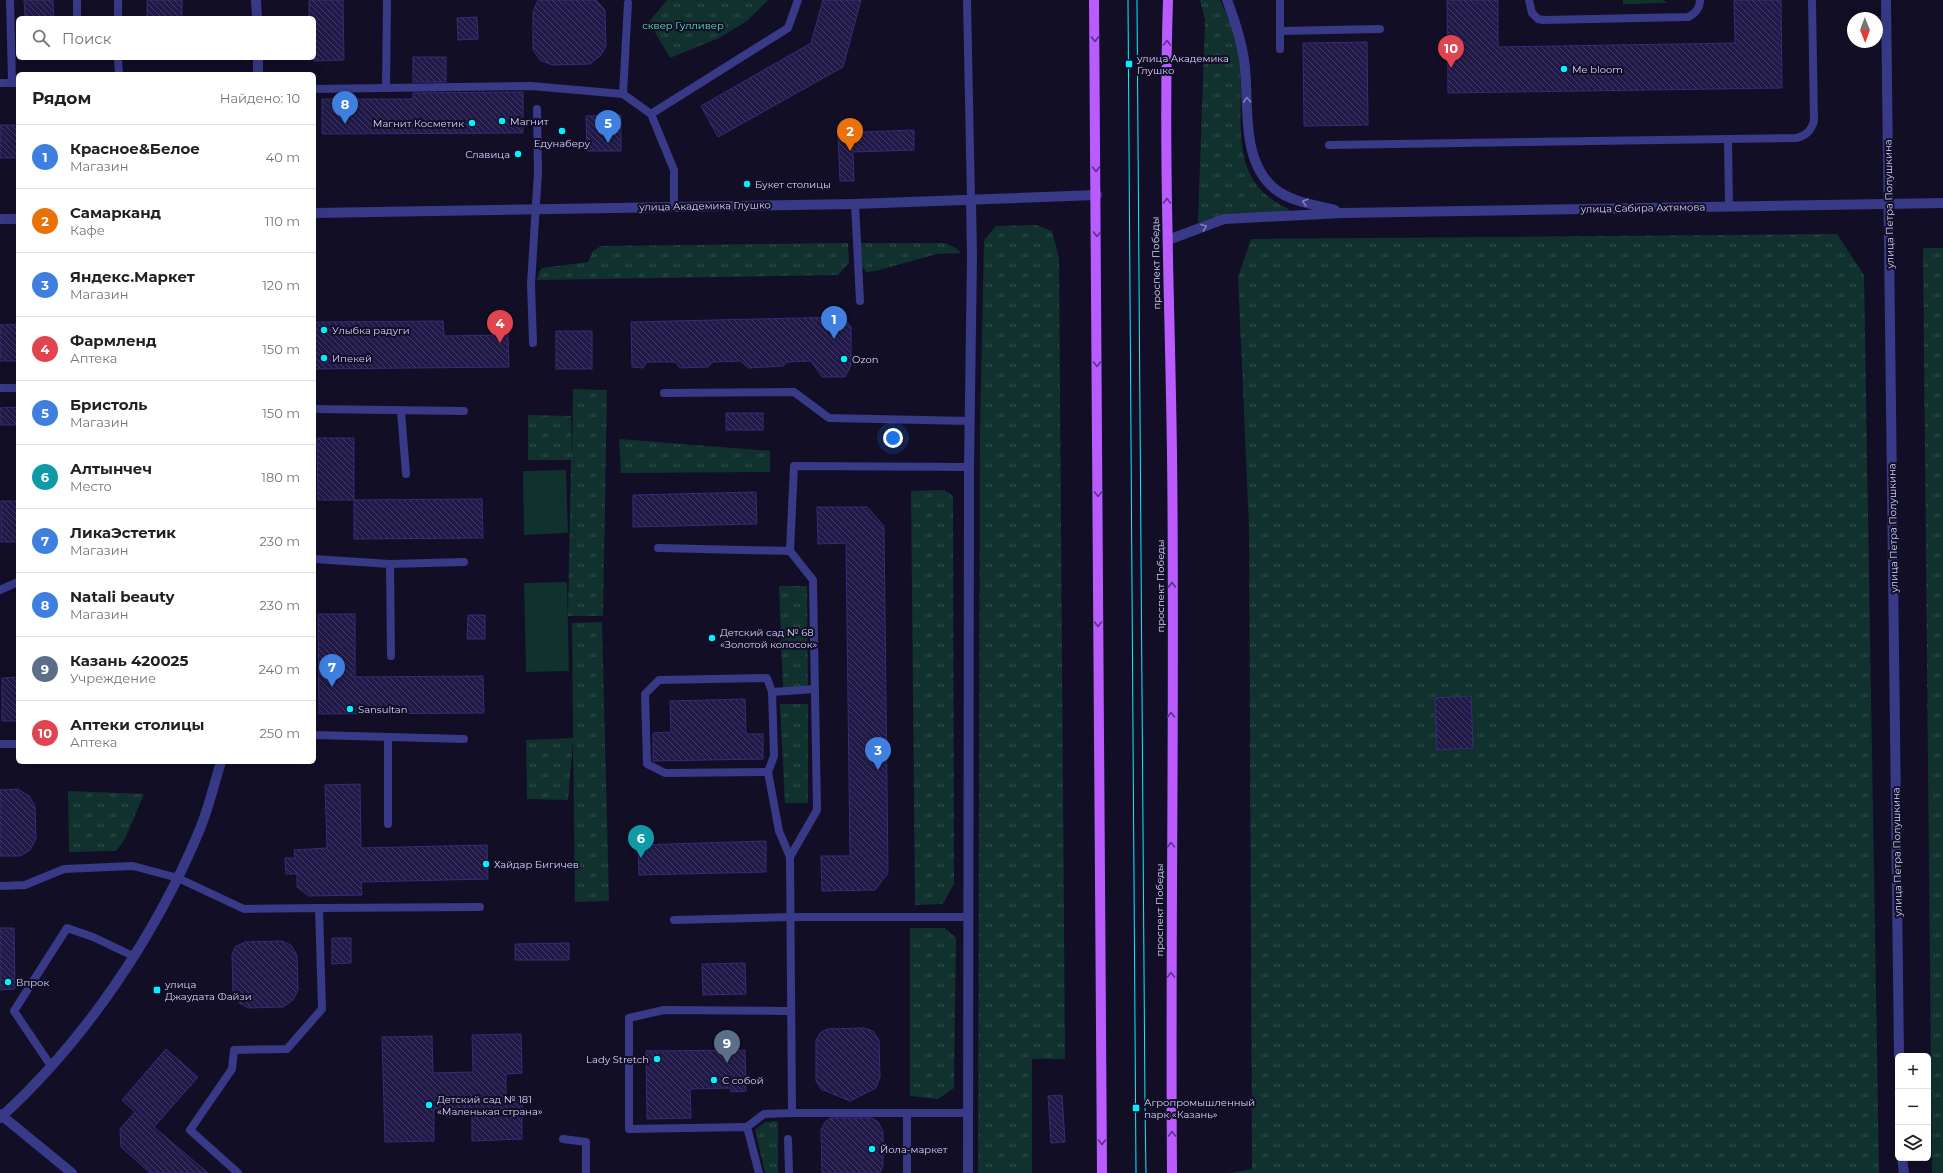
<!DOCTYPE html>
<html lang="ru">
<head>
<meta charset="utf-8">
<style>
  :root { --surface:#fff; --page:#f2f2f2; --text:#202124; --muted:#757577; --line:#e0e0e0; --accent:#db2777 }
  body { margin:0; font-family:Montserrat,sans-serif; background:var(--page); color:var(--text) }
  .controls { position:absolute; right:12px; bottom:12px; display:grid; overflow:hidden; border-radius:6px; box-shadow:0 4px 16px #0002 }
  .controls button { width:36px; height:36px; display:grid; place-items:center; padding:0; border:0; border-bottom:1px solid var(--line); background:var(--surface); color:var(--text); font:20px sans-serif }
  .compass { position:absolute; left:1847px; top:12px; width:36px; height:36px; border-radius:50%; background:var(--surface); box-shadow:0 4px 16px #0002; rotate:179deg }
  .you { position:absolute; left:893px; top:438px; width:14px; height:14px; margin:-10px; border:3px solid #fff; border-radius:50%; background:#1a73e8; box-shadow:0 0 0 6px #1a73e833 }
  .badge { display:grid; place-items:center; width:26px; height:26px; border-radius:50%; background:var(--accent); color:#fff; font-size:13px; font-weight:700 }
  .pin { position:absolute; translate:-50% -33px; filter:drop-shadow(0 1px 2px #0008) }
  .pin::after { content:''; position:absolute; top:21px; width:14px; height:12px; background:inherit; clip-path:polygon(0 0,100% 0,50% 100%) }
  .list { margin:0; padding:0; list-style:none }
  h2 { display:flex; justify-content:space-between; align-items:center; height:52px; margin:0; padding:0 16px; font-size:17px }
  h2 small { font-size:13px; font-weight:400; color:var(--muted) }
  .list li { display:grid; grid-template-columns:26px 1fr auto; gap:12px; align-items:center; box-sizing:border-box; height:64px; padding:0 16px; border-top:1px solid var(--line) }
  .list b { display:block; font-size:15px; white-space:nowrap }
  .list p { margin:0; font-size:13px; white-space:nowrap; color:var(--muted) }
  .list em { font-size:13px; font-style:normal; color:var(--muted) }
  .icon { flex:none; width:22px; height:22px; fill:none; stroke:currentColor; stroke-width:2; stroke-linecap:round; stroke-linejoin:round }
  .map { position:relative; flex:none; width:1943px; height:1173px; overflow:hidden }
  .search { position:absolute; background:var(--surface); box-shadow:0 4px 16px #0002; left:16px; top:16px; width:300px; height:44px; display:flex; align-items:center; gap:10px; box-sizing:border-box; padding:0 14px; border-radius:6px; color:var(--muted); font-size:15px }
  .panel { position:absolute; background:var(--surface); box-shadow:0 4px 16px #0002; left:16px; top:72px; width:300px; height:692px; border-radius:6px }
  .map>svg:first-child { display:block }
</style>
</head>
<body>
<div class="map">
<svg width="1943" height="1173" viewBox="0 0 1943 1173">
  <defs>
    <pattern id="grass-tufts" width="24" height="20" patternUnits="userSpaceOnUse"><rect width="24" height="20" fill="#11312e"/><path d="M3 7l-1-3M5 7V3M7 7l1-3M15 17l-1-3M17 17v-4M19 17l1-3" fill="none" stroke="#334e4d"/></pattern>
    <pattern id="building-back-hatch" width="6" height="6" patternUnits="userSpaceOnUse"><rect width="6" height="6" fill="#211a48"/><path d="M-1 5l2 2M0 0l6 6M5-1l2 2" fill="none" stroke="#403a63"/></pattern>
  </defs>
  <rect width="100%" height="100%" fill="#110e26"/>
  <!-- grass -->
  <g fill="url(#grass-tufts)">
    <polygon points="667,0 768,0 747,21 719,38 670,58 649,22"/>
    <path d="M1200,0H1220C1229,19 1238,40 1240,61C1245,118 1224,180 1289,209L1288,212L1223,214L1198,223L1205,20Z"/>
    <polygon points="1623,0 1663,0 1667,3 1623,4"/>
    <polygon points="1036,225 1052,231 1059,258 1065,1059 1032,1059 1032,1173 978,1173 980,431 984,240 996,226"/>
    <polygon points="1837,234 1864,275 1879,1173 1230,1173 1252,1169 1249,527 1238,277 1251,239"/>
    <polygon points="848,243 849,263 838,275 537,280 539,272 542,268 588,262 593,251 601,246"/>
    <polygon points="860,243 945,243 956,248 961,253 937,254 875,271 866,272 861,265"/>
    <polygon points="1923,248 1943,248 1943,1173 1932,1173"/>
    <polygon points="573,389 607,390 603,616 568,616 571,460 528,460 528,415 571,416 572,456"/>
    <polygon points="619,439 770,451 770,472 621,473"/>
    <polygon points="944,490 953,496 954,884 943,904 915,905 911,491"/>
    <polygon points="779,586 807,586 808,688 783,689"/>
    <polygon points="602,622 609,901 575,902 573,741 568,800 527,799 526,740 573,738 572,623"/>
    <polygon points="780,704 808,704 808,803 785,803"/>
    <polygon points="68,791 144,794 125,839 116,851 69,852"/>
    <polygon points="910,928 945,928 956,938 954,1088 938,1099 910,1096"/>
    <polygon points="778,1121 778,1173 765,1173 755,1130 765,1122"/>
  </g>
  <!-- pitch -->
  <g fill="#11312e">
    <polygon points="566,470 568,533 524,535 523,471"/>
    <polygon points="567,582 569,671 526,672 524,583"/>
  </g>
  <!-- building -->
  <g fill="url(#building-back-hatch)" stroke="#362b75">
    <polygon points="24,0 53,0 54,18 25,18"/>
    <rect x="147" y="0" width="35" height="18"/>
    <polygon points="309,0 343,0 344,60 314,61 314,18 309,18"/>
    <polygon points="538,0 596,0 605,10 606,47 600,56 590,64 552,65 540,60 533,50 533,12"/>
    <polygon points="823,0 861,0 843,67 718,137 701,106 811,43"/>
    <polygon points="1447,0 1498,0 1498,47 1735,43 1734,0 1781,0 1782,88 1448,93"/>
    <polygon points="477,17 478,39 458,40 457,18"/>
    <polygon points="1367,42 1368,125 1304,126 1303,43"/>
    <rect x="413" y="57" width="33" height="25"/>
    <polygon points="523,92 523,133 322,134 322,99 413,99 413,93"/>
    <polygon points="621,115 621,151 587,151 586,116"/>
    <rect x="0" y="125" width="18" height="33"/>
    <polygon points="914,130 914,150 853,152 854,181 840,181 838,133"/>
    <polygon points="842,317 851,326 851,365 845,377 822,377 811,361 787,362 783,366 749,368 740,361 713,362 708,367 680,368 675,362 647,362 643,368 632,367 631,322"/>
    <polygon points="443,321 444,336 508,335 509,367 314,369 314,322"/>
    <polygon points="18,324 18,361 0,361 0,325"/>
    <rect x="556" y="331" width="36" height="38"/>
    <polygon points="18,407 18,425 0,425 0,408"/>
    <rect x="726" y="413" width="37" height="17"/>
    <polygon points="317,438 354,438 354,500 318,500"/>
    <polygon points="756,492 757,524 633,527 633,495"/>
    <polygon points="482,499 483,538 354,539 354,500"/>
    <rect x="1" y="501" width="17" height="41"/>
    <polygon points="817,507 867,507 884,526 888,873 875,890 822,891 821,856 850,856 846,543 818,544"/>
    <polygon points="318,614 355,614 355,677 483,676 484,713 319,714"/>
    <polygon points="468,615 485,615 485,639 467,639"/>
    <polygon points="18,677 18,721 2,721 2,678"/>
    <polygon points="1471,696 1473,748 1437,750 1435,698"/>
    <polygon points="745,699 746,734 763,734 763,759 653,761 653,733 671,732 670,701"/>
    <polygon points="360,784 361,848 487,845 488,879 361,882 362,895 309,896 297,887 297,874 286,874 285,858 295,858 294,850 327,848 325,785"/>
    <polygon points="18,789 29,796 35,806 36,839 30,850 20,856 0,856 0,790"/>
    <polygon points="766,841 766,872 639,875 638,845"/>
    <polygon points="0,928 14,928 15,989 0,990"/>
    <polygon points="332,938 351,938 351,963 332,964"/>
    <polygon points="282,941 291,945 297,955 298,990 293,1000 283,1007 248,1008 238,1002 233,993 232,955 235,947 245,942"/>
    <polygon points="569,943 569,960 515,960 515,944"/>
    <polygon points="745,963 746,994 703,995 702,964"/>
    <polygon points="864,1028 873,1031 879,1040 880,1077 876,1088 850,1101 821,1089 816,1081 816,1040 820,1033 827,1029"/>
    <polygon points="521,1034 522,1073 506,1074 506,1101 522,1100 522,1139 472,1141 472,1108 434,1109 434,1141 385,1142 382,1037 432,1036 433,1073 473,1072 472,1035"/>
    <polygon points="166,1049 198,1077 154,1127 208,1173 150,1173 121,1147 120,1129 135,1112 122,1100"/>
    <polygon points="745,1050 746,1091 731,1092 731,1088 690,1089 691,1118 647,1119 646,1051"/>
    <polygon points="1062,1095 1065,1142 1051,1143 1048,1096"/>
    <polygon points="830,1118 872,1118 878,1122 883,1131 883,1165 880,1173 822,1173 821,1130 825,1122"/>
  </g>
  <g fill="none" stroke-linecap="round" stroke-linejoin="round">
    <!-- service -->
    <g stroke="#383987" stroke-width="8">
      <polyline points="10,0 12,82"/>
      <polyline points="77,0 77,18"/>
      <polyline points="118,0 118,18"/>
      <polyline points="967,0 971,201"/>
      <polyline points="1280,0 1280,31 1380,29"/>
      <path d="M1529,0L1532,13L1538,19L1543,20L1688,17C1695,14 1700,8 1700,0"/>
      <polyline points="1280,31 1280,49"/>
      <polyline points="118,58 119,74"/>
      <polyline points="0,83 18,83"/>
      <polyline points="386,87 387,0"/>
      <polyline points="314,89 531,86 623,94 651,114 674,170 674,207"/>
      <polyline points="623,94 628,3"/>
      <polyline points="651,114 788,28 798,0"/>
      <polyline points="1728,140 1729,207"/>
      <path d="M1329,145L1796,138C1806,136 1811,131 1814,121L1812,0"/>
      <polyline points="855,204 860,301"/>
      <polyline points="533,343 531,284 538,172 537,109"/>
      <polyline points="0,388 18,388"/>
      <polyline points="664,393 794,392 829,418 970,421"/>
      <polyline points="314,409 464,411"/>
      <polyline points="401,411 406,474"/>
      <polyline points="658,548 790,551"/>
      <polyline points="314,559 390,564 464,562"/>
      <polyline points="390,564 391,656"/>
      <polyline points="0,590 18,582"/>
      <polyline points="772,692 774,756 768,772 665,773 647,764 645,694 659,680 767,678 772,692 815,689"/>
      <polyline points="314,735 464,739"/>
      <polyline points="0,744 18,744"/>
      <polyline points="768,772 779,831 790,857"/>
      <polyline points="388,824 388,738"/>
      <polyline points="0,886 25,885 64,869 133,866 178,878 244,909 319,908 322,1009 287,1049 234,1050 232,1069 190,1130 238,1173"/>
      <polyline points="319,908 480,907"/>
      <polyline points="674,920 790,917 968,917"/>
      <polyline points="51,1066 14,1011 67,928 93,937 133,956"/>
      <polyline points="792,1113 790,857 817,810 813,580 790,551 794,466 969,467"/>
      <polyline points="907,1113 907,1173"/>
      <polyline points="747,1127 764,1114 792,1113 967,1113"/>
      <polyline points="563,1139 586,1142 586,1173"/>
      <polyline points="788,1139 789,1173"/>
      <polyline points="759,1173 747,1127 629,1129 629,1018 664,1010 790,1011"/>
    </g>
    <!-- minor -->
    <g stroke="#383987" stroke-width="10">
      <polyline points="256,0 257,18"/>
      <path d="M1227,0C1235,21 1243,45 1245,68C1249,107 1241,162 1275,189C1291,202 1316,205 1335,210"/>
      <polyline points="1886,0 1899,1056"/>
      <polyline points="258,58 258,74"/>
      <polyline points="314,213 855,204 1097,195"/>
      <polyline points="0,219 18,219"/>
      <polyline points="1168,240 1224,219 1342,213 1943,203"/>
      <polyline points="0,1114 72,1173"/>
      <path d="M0,1118C85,1041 156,935 200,829C209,807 214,784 221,762"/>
      <polyline points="1902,1158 1904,1173"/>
      <polyline points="968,1173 969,467 972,256 971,201"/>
    </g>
    <!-- primary -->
    <g stroke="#b95bff" stroke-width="10">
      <polyline points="1094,0 1102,1173"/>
      <path d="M1168,0C1163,151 1170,303 1172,454C1175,694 1170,933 1172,1173"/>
    </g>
    <!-- tram -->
    <g stroke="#00f2ff" stroke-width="1">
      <polyline points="1128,0 1136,1173"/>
      <polyline points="1137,0 1145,1106 1146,1173"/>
    </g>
  </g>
  <!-- one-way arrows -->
  <defs><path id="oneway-chevron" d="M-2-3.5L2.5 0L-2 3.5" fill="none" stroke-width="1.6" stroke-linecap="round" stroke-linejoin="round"/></defs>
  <g stroke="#5d3188">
    <use href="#oneway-chevron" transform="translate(1095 39) rotate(89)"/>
    <use href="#oneway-chevron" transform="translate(1167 43) rotate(-89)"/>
    <use href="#oneway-chevron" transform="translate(1096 169) rotate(89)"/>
    <use href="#oneway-chevron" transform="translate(1167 201) rotate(-90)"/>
    <use href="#oneway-chevron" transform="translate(1097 234) rotate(90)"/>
    <use href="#oneway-chevron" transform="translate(1097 364) rotate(90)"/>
    <use href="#oneway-chevron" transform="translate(1098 494) rotate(90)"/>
    <use href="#oneway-chevron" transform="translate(1172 585) rotate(-90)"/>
    <use href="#oneway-chevron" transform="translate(1098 624) rotate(90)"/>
    <use href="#oneway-chevron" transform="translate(1171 715) rotate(-90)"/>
    <use href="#oneway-chevron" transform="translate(1171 845) rotate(-90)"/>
    <use href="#oneway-chevron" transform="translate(1171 975) rotate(-90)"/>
    <use href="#oneway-chevron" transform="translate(1172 1134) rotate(-91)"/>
    <use href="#oneway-chevron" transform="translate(1102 1142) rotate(90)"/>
  </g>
  <g stroke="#7f7fbd">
    <use href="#oneway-chevron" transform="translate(1247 100) rotate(-94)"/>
    <use href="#oneway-chevron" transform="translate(1305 202) rotate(-164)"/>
    <use href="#oneway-chevron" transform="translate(1204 227) rotate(-21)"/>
  </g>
  <!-- markers -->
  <g fill="#00f2ff" stroke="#110e26" stroke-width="1.5">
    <rect x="1125" y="60" width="8" height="8" rx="2"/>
    <circle cx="1564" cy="69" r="4"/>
    <circle cx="502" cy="121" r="4"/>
    <circle cx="472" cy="123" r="4"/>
    <circle cx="562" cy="131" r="4"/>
    <circle cx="518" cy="154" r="4"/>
    <circle cx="747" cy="184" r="4"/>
    <circle cx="324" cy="330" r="4"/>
    <circle cx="324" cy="358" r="4"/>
    <circle cx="844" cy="359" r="4"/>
    <circle cx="712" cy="638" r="4"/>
    <circle cx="350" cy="709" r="4"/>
    <circle cx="486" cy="864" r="4"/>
    <circle cx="8" cy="982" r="4"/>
    <rect x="153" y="986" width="8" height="8" rx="2"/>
    <circle cx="657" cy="1059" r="4"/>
    <circle cx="714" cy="1080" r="4"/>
    <circle cx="429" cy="1105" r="4"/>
    <rect x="1132" y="1104" width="8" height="8" rx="2"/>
    <circle cx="872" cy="1149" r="4"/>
  </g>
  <g text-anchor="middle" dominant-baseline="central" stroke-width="4" stroke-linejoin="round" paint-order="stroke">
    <!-- park labels -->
    <g font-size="10" fill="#5be4ba" stroke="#110e26">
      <text x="683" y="25">сквер Гулливер</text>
    </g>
    <!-- poi labels -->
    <g font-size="10" fill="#d6d4ff" stroke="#110e26" text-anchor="start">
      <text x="1137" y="58">улица Академика<tspan x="1137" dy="12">Глушко</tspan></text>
      <text x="1572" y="69">Me bloom</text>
      <text x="510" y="121">Магнит</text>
      <text x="464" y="123" text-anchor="end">Магнит Косметик</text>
      <text x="562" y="143" text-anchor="middle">Едунаберу</text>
      <text x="510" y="154" text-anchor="end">Славица</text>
      <text x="755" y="184">Букет столицы</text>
      <text x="332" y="330">Улыбка радуги</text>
      <text x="332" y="358">Ипекей</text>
      <text x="852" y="359">Ozon</text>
      <text x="720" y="632">Детский сад № 68<tspan x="720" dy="12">«Золотой колосок»</tspan></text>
      <text x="358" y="709">Sansultan</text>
      <text x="494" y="864">Хайдар Бигичев</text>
      <text x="16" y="982">Впрок</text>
      <text x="165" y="984">улица<tspan x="165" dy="12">Джаудата Файзи</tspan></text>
      <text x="649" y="1059" text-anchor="end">Lady Stretch</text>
      <text x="722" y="1080">С собой</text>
      <text x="437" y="1099">Детский сад № 181<tspan x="437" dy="12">«Маленькая страна»</tspan></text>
      <text x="1144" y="1102">Агропромышленный<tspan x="1144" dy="12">парк «Казань»</tspan></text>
      <text x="880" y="1149">Йола-маркет</text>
    </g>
    <!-- street labels -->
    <g font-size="10" fill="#d6d4ff" stroke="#110e26">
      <text transform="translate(1889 204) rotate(-91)">улица Петра Полушкина</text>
      <text transform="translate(705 206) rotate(-1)">улица Академика Глушко</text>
      <text transform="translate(1643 208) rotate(-1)">улица Сабира Ахтямова</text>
      <text transform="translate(1156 263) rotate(-91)">проспект Победы</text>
      <text transform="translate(1893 528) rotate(-91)">улица Петра Полушкина</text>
      <text transform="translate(1160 586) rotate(-90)">проспект Победы</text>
      <text transform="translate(1897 852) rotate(-91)">улица Петра Полушкина</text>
      <text transform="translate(1159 910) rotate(-90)">проспект Победы</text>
    </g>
  </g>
</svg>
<div class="controls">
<button>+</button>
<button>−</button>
<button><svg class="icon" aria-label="layers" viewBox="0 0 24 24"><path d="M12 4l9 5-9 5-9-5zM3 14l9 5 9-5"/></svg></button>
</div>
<svg class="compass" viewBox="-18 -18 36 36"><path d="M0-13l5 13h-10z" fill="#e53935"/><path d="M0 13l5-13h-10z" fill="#757577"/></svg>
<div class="you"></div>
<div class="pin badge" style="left:834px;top:339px;background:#3f7fe0">1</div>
<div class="pin badge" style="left:850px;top:151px;background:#e8710a">2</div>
<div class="pin badge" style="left:878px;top:770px;background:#3f7fe0">3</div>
<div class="pin badge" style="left:500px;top:343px;background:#e0444e">4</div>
<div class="pin badge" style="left:608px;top:143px;background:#3f7fe0">5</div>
<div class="pin badge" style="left:641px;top:858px;background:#0f9aa8">6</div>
<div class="pin badge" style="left:332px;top:687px;background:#3f7fe0">7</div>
<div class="pin badge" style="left:345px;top:124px;background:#3f7fe0">8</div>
<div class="pin badge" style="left:727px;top:1063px;background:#5c6f8a">9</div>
<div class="pin badge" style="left:1451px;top:68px;background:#e0444e">10</div>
<div class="search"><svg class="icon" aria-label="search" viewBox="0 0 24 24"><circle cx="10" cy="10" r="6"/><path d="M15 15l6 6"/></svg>Поиск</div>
<section class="panel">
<h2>Рядом<small>Найдено: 10</small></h2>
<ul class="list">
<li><span class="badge" style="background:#3f7fe0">1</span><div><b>Красное&amp;Белое</b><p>Магазин</p></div><em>40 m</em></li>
<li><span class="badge" style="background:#e8710a">2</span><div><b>Самарканд</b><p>Кафе</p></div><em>110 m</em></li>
<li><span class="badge" style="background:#3f7fe0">3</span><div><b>Яндекс.Маркет</b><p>Магазин</p></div><em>120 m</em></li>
<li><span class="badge" style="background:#e0444e">4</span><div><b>Фармленд</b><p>Аптека</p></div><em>150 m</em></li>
<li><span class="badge" style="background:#3f7fe0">5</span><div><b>Бристоль</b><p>Магазин</p></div><em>150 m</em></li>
<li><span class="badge" style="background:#0f9aa8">6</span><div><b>Алтынчеч</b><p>Место</p></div><em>180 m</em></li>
<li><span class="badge" style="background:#3f7fe0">7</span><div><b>ЛикаЭстетик</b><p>Магазин</p></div><em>230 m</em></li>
<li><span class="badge" style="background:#3f7fe0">8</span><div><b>Natali beauty</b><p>Магазин</p></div><em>230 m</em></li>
<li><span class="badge" style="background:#5c6f8a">9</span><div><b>Казань 420025</b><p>Учреждение</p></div><em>240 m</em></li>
<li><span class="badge" style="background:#e0444e">10</span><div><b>Аптеки столицы</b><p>Аптека</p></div><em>250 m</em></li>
</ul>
</section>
</div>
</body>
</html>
